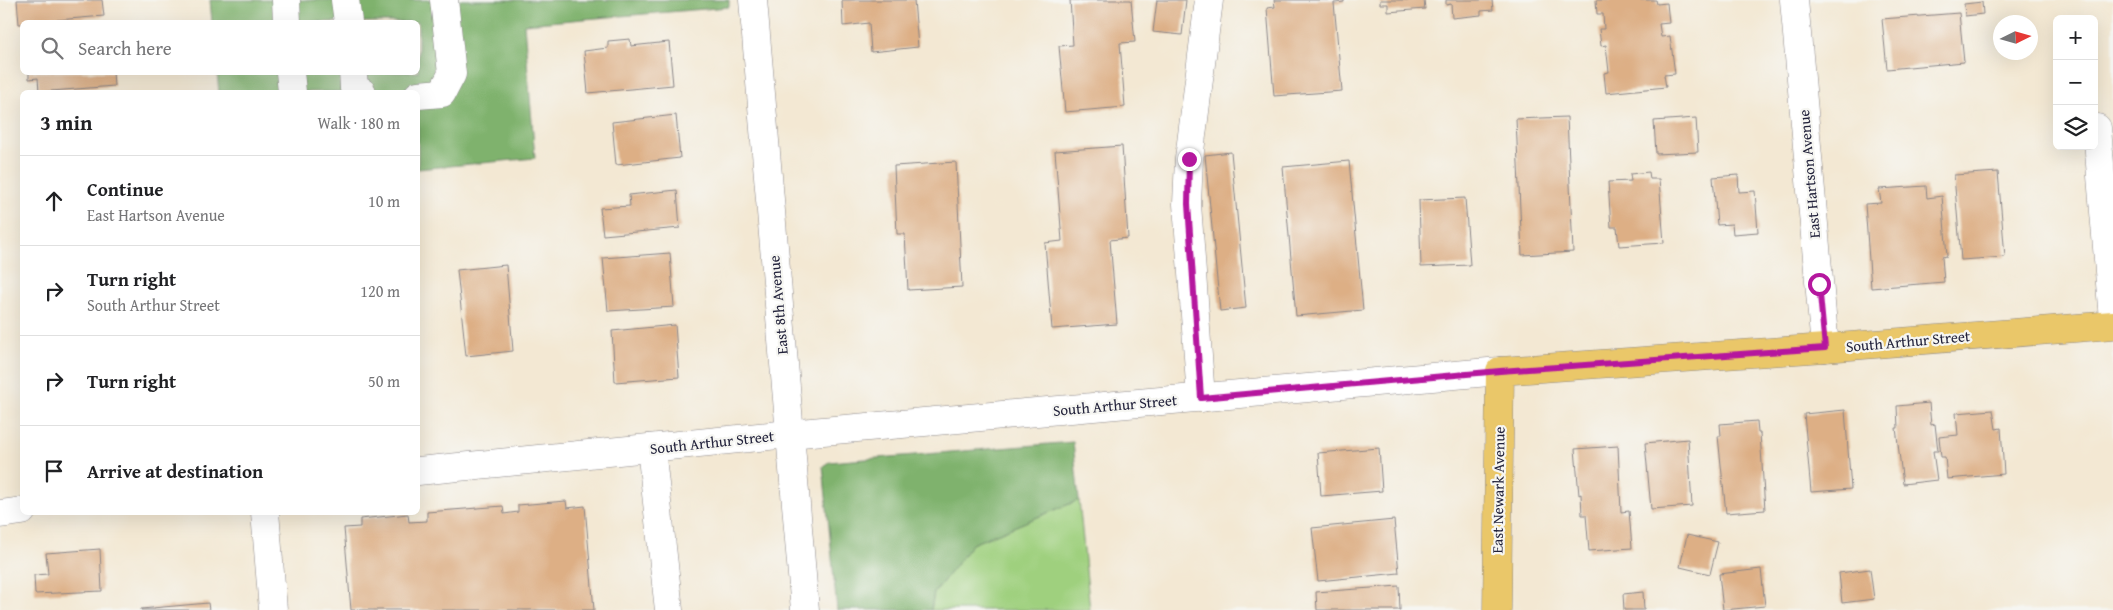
<!DOCTYPE html>
<html lang="en">
<head>
<meta charset="utf-8">
<style>
  :root { --surface:#fff; --page:#f6f6f6; --text:#202124; --muted:#757577; --line:#e0e0e0 }
  body { margin:0; font-family:"Gentium Book Plus",serif; background:var(--page); color:var(--text) }
  .controls { position:absolute; right:15px; top:15px; display:grid; overflow:hidden; border-radius:8px; box-shadow:0 5px 20px #0002 }
  .controls button { width:45px; height:45px; display:grid; place-items:center; padding:0; border:0; border-bottom:1px solid var(--line); background:var(--surface); color:var(--text); font:25px sans-serif }
  .compass { position:absolute; left:1993px; top:15px; width:45px; height:45px; border-radius:50%; background:var(--surface); box-shadow:0 5px 20px #0002; rotate:85deg }
  .stop { position:absolute; width:15px; height:15px; margin:-11px; border:4px solid #b5179e; border-radius:50%; background:#fff }
  .stop.end { background:#b5179e; border-color:#fff; box-shadow:0 1px 5px #0008 }
  .list { margin:0; padding:0; list-style:none }
  h2 { display:flex; justify-content:space-between; align-items:center; height:65px; margin:0; padding:0 20px; font-size:21px }
  h2 small { font-size:16px; font-weight:400; color:var(--muted) }
  .list li { display:grid; grid-template-columns:32px 1fr auto; gap:15px; align-items:center; box-sizing:border-box; height:90px; padding:0 20px; border-top:1px solid var(--line) }
  .list b { display:block; font-size:19px; white-space:nowrap }
  .list p { margin:0; font-size:16px; white-space:nowrap; color:var(--muted) }
  .list em { font-size:16px; font-style:normal; color:var(--muted) }
  .icon { flex:none; width:28px; height:28px; fill:none; stroke:currentColor; stroke-width:2; stroke-linecap:round; stroke-linejoin:round }
  .map { position:relative; flex:none; width:2113px; height:610px; overflow:hidden }
  .search { position:absolute; background:var(--surface); box-shadow:0 5px 20px #0002; left:20px; top:20px; width:400px; height:55px; display:flex; align-items:center; gap:12px; box-sizing:border-box; padding:0 18px; border-radius:8px; color:var(--muted); font-size:19px }
  .panel { position:absolute; background:var(--surface); box-shadow:0 5px 20px #0002; left:20px; top:90px; width:400px; height:425px; border-radius:8px }
  .map>svg:first-child { display:block }
</style>
</head>
<body>
<div class="map">
<svg width="2113" height="610" viewBox="0 0 2113 610">
  <rect width="100%" height="100%" fill="#f6f6f2"/>
  <filter id="ink" filterUnits="userSpaceOnUse"><feTurbulence type="fractalNoise" baseFrequency=".02" numOctaves="2"/><feDisplacementMap in="SourceGraphic" scale="10" xChannelSelector="R" yChannelSelector="G"/><feConvolveMatrix kernelMatrix="1 2 1 2 8 2 1 2 1" color-interpolation-filters="sRGB"/></filter>
  <filter id="wash" filterUnits="userSpaceOnUse"><feTurbulence type="fractalNoise" baseFrequency=".0096" numOctaves="4" result="noise"/><feDisplacementMap in="SourceGraphic" scale="20" xChannelSelector="R" yChannelSelector="G"/><feGaussianBlur stdDeviation="1.12" result="paint"/><feColorMatrix in="noise" values="0 0 0 0 0 0 0 0 0 0 0 0 0 0 0 0 0 1.4 0 .05"/><feComposite in="paint" operator="in"/></filter>
  <g filter="url(#wash)">
    <rect width="100%" height="100%" fill="#f3e8d3"/>
    <!-- green -->
    <polygon fill="#9fd07e" stroke="#60795c" points="1079,500 1090,610 931,610 934,593 972,544"/>
    <!-- forest -->
    <g fill="#7fb26d" stroke="#506a54">
      <polygon points="210,0 729,0 729,7 524,24 535,158 418,169 418,92 219,92 217,73 418,72 418,22 212,22"/>
      <polygon points="1073,442 1079,500 972,544 934,593 931,610 837,610 823,466 829,462"/>
    </g>
    <g id="blocks">
      <!-- building -->
      <g fill="#ddaf85">
        <polygon points="17,0 102,0 104,16 57,20 58,22 19,24"/>
        <polygon points="842,0 914,0 918,47 871,52 869,23 843,26"/>
        <polygon points="1070,0 1131,0 1135,42 1120,43 1125,107 1065,112 1059,46 1073,45"/>
        <polygon points="1157,0 1186,0 1182,35 1153,32"/>
        <polygon points="1274,0 1344,0 1344,2 1334,3 1342,91 1274,96 1267,8 1275,7"/>
        <polygon points="1380,0 1424,0 1425,9 1388,12 1388,4 1380,4"/>
        <polygon points="1446,0 1492,0 1493,10 1481,11 1481,15 1452,18 1451,4 1446,5"/>
        <polygon points="1596,0 1656,0 1657,4 1667,3 1669,23 1659,24 1661,37 1670,36 1675,74 1664,75 1666,87 1606,93 1604,73 1609,72 1606,45 1601,46 1599,29 1604,29 1603,14 1597,14"/>
        <polygon points="1982,2 1983,14 1965,16 1964,4"/>
        <polygon points="1959,13 1964,62 1887,69 1882,19"/>
        <polygon points="630,39 631,46 669,42 673,85 588,93 584,51 608,48 608,41"/>
        <polygon points="29,72 113,72 114,86 39,92 38,78 29,79"/>
        <polygon points="676,115 680,158 616,165 612,122"/>
        <polygon points="1567,117 1573,252 1522,255 1516,119"/>
        <polygon points="1696,118 1698,152 1656,154 1654,121"/>
        <polygon points="1122,146 1128,238 1110,240 1117,324 1052,329 1045,243 1062,241 1055,151"/>
        <polygon points="1231,152 1246,308 1220,311 1205,155"/>
        <polygon points="1349,161 1363,310 1296,316 1283,167"/>
        <polygon points="956,162 962,287 908,290 905,234 897,234 894,166"/>
        <polygon points="1649,172 1650,179 1659,179 1664,243 1619,246 1617,227 1611,227 1608,182 1631,181 1630,174"/>
        <polygon points="1998,172 2005,257 1961,260 1954,175"/>
        <polygon points="1738,175 1739,192 1755,191 1758,232 1733,234 1732,224 1717,225 1713,177"/>
        <polygon points="1926,186 1927,198 1942,196 1947,256 1942,257 1944,282 1871,288 1865,204 1881,203 1879,189"/>
        <polygon points="677,190 680,228 603,235 600,208 630,206 629,195"/>
        <polygon points="1465,198 1470,265 1421,267 1419,200"/>
        <polygon points="670,253 674,307 608,311 603,258"/>
        <polygon points="506,265 513,351 466,356 457,270"/>
        <polygon points="675,325 679,377 615,382 612,331"/>
        <polygon points="1929,403 1931,425 1935,424 1938,451 1933,451 1937,480 1903,484 1896,428 1898,428 1897,406"/>
        <polygon points="1845,410 1851,489 1811,492 1804,414"/>
        <polygon points="1993,410 1996,429 2001,428 2004,474 1947,479 1945,457 1941,457 1939,437 1958,435 1956,413"/>
        <polygon points="1757,421 1758,433 1760,433 1765,510 1726,513 1718,436 1721,436 1720,424"/>
        <polygon points="1688,439 1692,506 1651,509 1645,443"/>
        <polygon points="1618,446 1621,512 1629,511 1632,548 1589,551 1586,515 1582,515 1581,494 1579,495 1575,449"/>
        <polygon points="1379,448 1382,491 1321,496 1318,453"/>
        <polygon points="566,501 567,508 585,506 594,610 351,610 344,528 360,527 360,519 408,514 409,522 427,521 427,512 503,506 504,514 518,512 518,505"/>
        <polygon points="1394,520 1399,573 1318,581 1312,528"/>
        <polygon points="1687,535 1718,542 1710,574 1680,567"/>
        <polygon points="100,549 102,591 35,594 34,575 48,574 46,553"/>
        <polygon points="1761,569 1765,606 1723,610 1719,574"/>
        <polygon points="1870,569 1874,599 1842,603 1839,573"/>
        <polygon points="1399,586 1400,610 1317,610 1316,592"/>
        <polygon points="1643,592 1644,610 1624,610 1623,594"/>
        <polygon points="208,603 209,610 141,610 141,609"/>
      </g>
    </g>
  </g>
  <g filter="url(#ink)">
    <use href="#blocks" fill-opacity="0" stroke="#8a8587" stroke-width="1"/>
    <g fill="none" stroke-linecap="round" stroke-linejoin="round">
      <defs>
        <g id="minor">
          <polyline points="286,0 287,22"/>
          <polyline points="345,0 348,22"/>
          <polyline points="753,0 805,610"/>
          <polyline points="1794,0 1825,348"/>
          <polyline points="290,72 292,92"/>
          <polyline points="353,72 354,89 362,92"/>
          <polyline points="418,95 442,93 452,74 444,0"/>
          <polyline points="2097,128 2113,319"/>
          <polyline points="1201,398 1187,204 1189,159 1209,0"/>
          <polyline points="651,448 669,610"/>
          <polyline points="418,471 789,434 1500,371"/>
          <polyline points="265,512 273,610"/>
          <polyline points="0,514 22,511"/>
        </g>
        <polyline id="major" points="1497,610 1500,371 1825,348 2113,325"/>
      </defs>
      <!-- minor casing -->
      <use href="#minor" stroke="#8a8587" stroke-width="29"/>
      <!-- major casing -->
      <use href="#major" stroke="#8a8587" stroke-width="29"/>
      <!-- minor -->
      <use href="#minor" stroke="#fff" stroke-width="28"/>
      <!-- major -->
      <use href="#major" stroke="#eac769" stroke-width="28"/>
    </g>
  </g>
  <g fill="none" stroke-linecap="round" stroke-linejoin="round" filter="url(#ink)">
    <!-- route -->
    <polyline stroke="#b5179e" stroke-width="6" points="1189,159 1188,204 1201,398 1500,371 1825,348 1819,284"/>
  </g>
  <g text-anchor="middle" dominant-baseline="central" stroke-width="4.5" stroke-linejoin="round" paint-order="stroke">
    <!-- street labels -->
    <g font-size="15" fill="#22223b" stroke="#f6f6f2">
      <text transform="translate(1809 174) rotate(-95)">East Hartson Avenue</text>
      <text transform="translate(778 305) rotate(-95)">East 8th Avenue</text>
      <text transform="translate(1908 341) rotate(-5)">South Arthur Street</text>
      <text transform="translate(1115 405) rotate(-5)">South Arthur Street</text>
      <text transform="translate(712 442) rotate(-6)">South Arthur Street</text>
      <text transform="translate(1498 490) rotate(-89)">East Newark Avenue</text>
    </g>
  </g>
</svg>
<div class="controls">
<button>+</button>
<button>−</button>
<button><svg class="icon" aria-label="layers" viewBox="0 0 24 24"><path d="M12 4l9 5-9 5-9-5zM3 14l9 5 9-5"/></svg></button>
</div>
<svg class="compass" viewBox="-18 -18 36 36"><path d="M0-13l5 13h-10z" fill="#e53935"/><path d="M0 13l5-13h-10z" fill="#757577"/></svg>
<div class="stop" style="left:1819px;top:284px"></div>
<div class="stop end" style="left:1189px;top:159px"></div>
<div class="search"><svg class="icon" aria-label="search" viewBox="0 0 24 24"><circle cx="10" cy="10" r="6"/><path d="M15 15l6 6"/></svg>Search here</div>
<section class="panel">
<h2>3 min<small>Walk · 180 m</small></h2>
<ul class="list">
<li><svg class="icon" aria-label="ahead" viewBox="0 0 24 24"><path d="M12 20V5M6 11l6-6 6 6"/></svg><div><b>Continue</b><p>East Hartson Avenue</p></div><em>10 m</em></li>
<li><svg class="icon" aria-label="right" viewBox="0 0 24 24"><path d="M7 20v-9h11M14 6l5 5-5 5"/></svg><div><b>Turn right</b><p>South Arthur Street</p></div><em>120 m</em></li>
<li><svg class="icon" aria-label="right" viewBox="0 0 24 24"><path d="M7 20v-9h11M14 6l5 5-5 5"/></svg><div><b>Turn right</b></div><em>50 m</em></li>
<li><svg class="icon" aria-label="arrive" viewBox="0 0 24 24"><path d="M6 21V4h12l-3 4 3 4H6"/></svg><div><b>Arrive at destination</b></div></li>
</ul>
</section>
</div>
</body>
</html>
